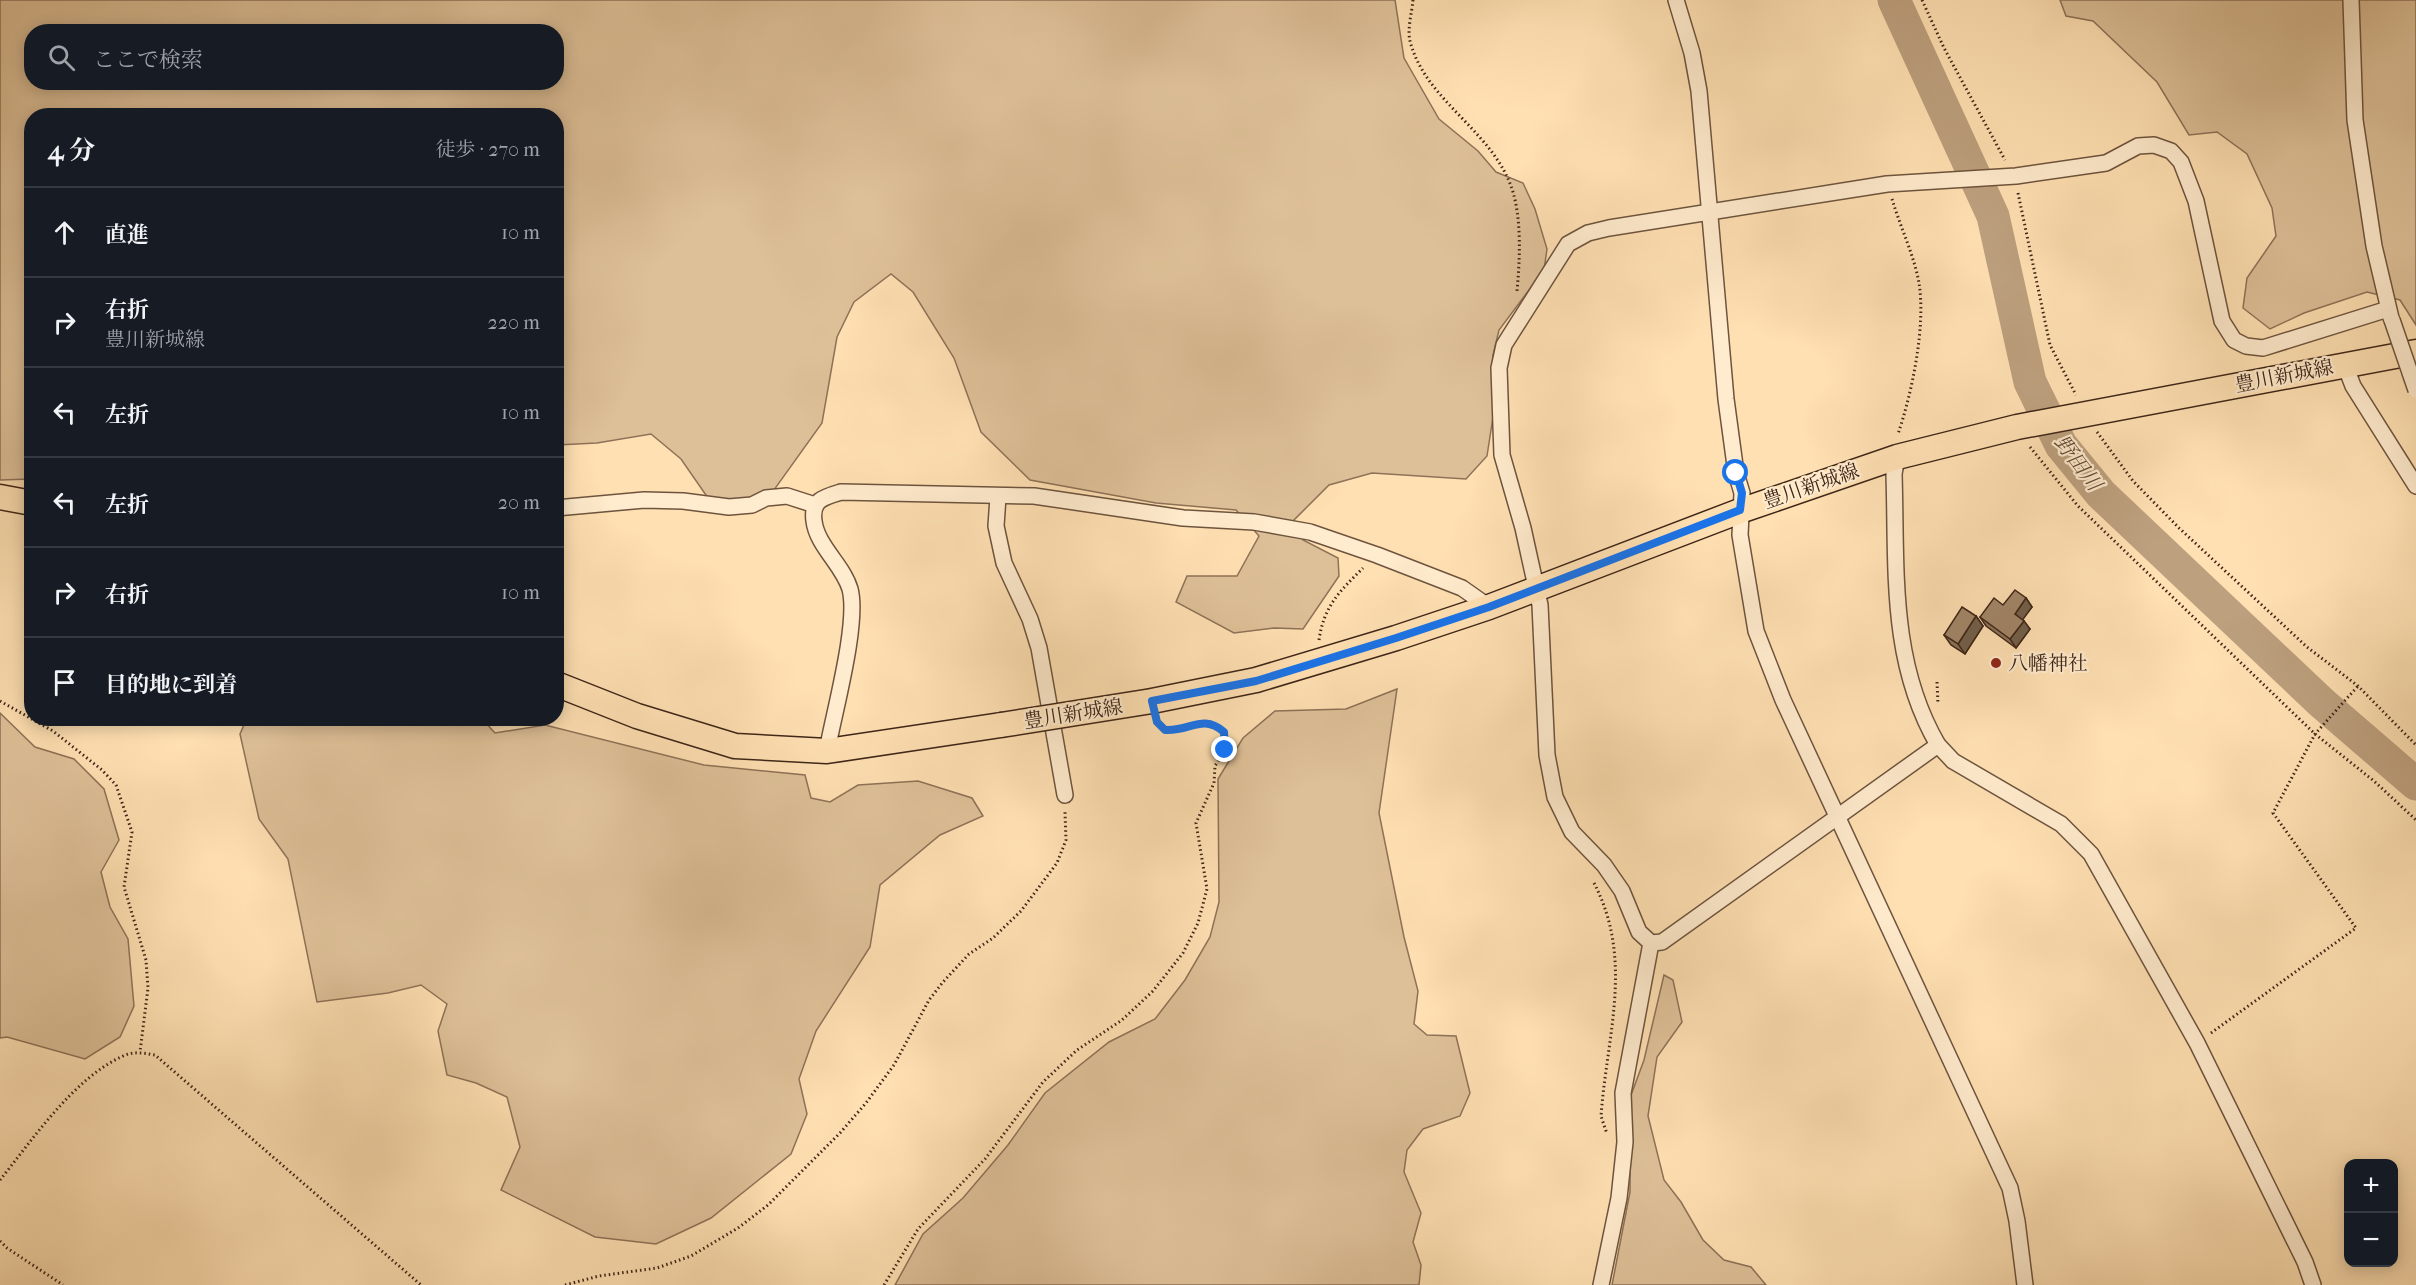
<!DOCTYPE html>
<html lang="ja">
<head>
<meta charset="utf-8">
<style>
  :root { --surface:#171b24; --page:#20242c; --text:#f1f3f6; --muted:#9ea1a6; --line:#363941 }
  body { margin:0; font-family:"IM FELL French Canon","Noto Serif JP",serif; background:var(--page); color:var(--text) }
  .controls { position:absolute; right:18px; bottom:18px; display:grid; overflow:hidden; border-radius:12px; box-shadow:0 3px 15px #0003 }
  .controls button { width:54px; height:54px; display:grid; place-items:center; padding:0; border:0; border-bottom:2px solid var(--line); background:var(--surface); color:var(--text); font:30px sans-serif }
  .stop { position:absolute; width:18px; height:18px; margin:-14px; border:4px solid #1a73e8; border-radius:50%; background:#fff }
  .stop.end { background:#1a73e8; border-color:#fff; box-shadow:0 2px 6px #0008 }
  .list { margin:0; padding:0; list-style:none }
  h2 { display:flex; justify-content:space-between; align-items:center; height:78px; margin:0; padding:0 24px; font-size:26px }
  h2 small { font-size:20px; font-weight:400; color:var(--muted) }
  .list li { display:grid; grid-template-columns:39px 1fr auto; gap:18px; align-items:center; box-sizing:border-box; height:90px; padding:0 24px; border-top:2px solid var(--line) }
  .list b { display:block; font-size:22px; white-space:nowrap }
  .list p { margin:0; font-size:20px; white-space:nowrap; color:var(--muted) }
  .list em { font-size:20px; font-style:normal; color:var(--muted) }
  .icon { flex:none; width:33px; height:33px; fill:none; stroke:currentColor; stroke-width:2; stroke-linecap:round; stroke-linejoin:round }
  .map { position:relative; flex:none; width:2416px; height:1285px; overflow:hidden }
  .search { position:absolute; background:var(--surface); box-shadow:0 3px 15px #0003; left:24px; top:24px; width:540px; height:66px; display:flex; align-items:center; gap:15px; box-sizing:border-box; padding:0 21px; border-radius:24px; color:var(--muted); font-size:22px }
  .panel { position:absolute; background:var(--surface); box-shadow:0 3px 15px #0003; left:24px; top:108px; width:540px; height:618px; border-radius:24px }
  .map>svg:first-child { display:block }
</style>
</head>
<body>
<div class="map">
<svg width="2416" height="1285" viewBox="0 0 2416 1285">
  <rect width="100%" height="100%" fill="#ffe0b2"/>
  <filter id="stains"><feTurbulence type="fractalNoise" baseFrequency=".00333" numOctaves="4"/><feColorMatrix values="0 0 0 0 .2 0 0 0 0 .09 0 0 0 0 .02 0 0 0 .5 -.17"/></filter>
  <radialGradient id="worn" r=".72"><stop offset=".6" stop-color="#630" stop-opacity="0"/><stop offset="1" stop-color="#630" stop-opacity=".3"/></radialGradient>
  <!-- green -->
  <g fill="#dec098" stroke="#8e7258" stroke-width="1.5" fill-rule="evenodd">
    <path d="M0,0H1395L1404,58L1439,119L1478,151L1496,172L1523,183L1535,209L1547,249L1544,270L1499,330L1493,355V417L1487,456L1466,479L1372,473L1329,485L1294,520L1303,540L1338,558L1339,576L1303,629L1274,628L1234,633L1176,602L1187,576H1237L1259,536L1236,510L1156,503L1030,480L981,432L954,358L913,292L891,274L854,302L837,337L822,423L774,490L739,503L708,498L681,459L651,434L597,443L557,445L556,116H32L31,479L0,480ZM32,32H556V82H32Z"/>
    <polygon points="2060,0 2416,0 2416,325 2400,300 2367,292 2304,313 2270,329 2243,308 2247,278 2276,236 2272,208 2247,154 2217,132 2189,135 2157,82 2093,21 2066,16"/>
    <polygon points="1397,689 1379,813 1404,937 1418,991 1414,1024 1427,1035 1456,1036 1470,1093 1460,1116 1423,1129 1407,1150 1404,1172 1421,1213 1413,1242 1421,1265 1419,1285 895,1285 923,1234 963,1198 1008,1145 1045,1093 1109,1042 1155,1019 1185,980 1210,937 1219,902 1218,779 1243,738 1275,711 1346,709"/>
    <polygon points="0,713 35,747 74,759 104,789 119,840 101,872 110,907 128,939 134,1006 120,1037 85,1059 7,1037 0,1038"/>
    <polygon points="247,718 482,719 495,733 545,725 704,765 805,775 811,798 830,802 858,785 918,781 972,798 983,816 940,835 880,885 870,947 816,1031 799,1079 807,1114 791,1154 711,1218 656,1244 595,1237 501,1190 520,1147 507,1097 476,1083 447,1075 438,1031 447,1004 421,985 388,993 317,1002 288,859 259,819 240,734"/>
    <polygon points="1664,975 1673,980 1682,1022 1657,1057 1648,1116 1664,1180 1681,1202 1703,1240 1724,1260 1751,1267 1766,1285 1612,1285 1630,1192 1630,1098 1644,1060"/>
  </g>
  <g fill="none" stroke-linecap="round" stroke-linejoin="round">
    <!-- river -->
    <polyline stroke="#bda07e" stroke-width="33" points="1894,0 1993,216 2030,382 2061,445 2101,494 2322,703 2416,784"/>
    <defs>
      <g id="minor">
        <polyline points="1676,0 1692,53 1699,91 1726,399 1736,473 1742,493 1740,535 1756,631 1783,700 2010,1188 2017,1221 2025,1285"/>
        <polyline points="2351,0 2355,120 2374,246 2391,318"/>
        <polyline points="2345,365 2353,386 2416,486"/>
        <path d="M1897,457L1894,474C1897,569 1889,661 1938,745"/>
        <polyline points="998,497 996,526 1004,563 1030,619 1039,648 1065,795"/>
        <polyline points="556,508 644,500 683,501 729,507 752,505 766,498 787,496 815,505"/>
        <path d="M827,751C834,712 859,623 850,589C843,565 817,546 814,521C811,500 824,497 841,492L1034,496L1183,518L1254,522L1310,532L1377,555L1462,588L1489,607"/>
        <polyline points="1651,943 1639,932 1622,891 1604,865 1572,832 1555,797 1547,755 1540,605 1523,528 1502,455 1499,368 1504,345 1568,244 1588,233 1609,228 1887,184 2016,176 2106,163 2138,146 2154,145 2171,151 2181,162 2196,201 2222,321 2234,340 2246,346 2263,348 2388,309"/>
        <polyline points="1601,1285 1619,1198 1625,1142 1623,1093 1651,943 1662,942 1938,745 1953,761 2061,824 2091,854 2197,1043 2305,1262 2313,1285"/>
      </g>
      <g id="primary">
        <polyline points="0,497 32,503"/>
        <polyline points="556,684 637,716 735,746 827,751 1001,725"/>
        <polyline points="1152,701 1256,680 1396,638 1489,607 1740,511 1897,457 2017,427 2416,352"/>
      </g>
    </defs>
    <!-- minor casing -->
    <use href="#minor" stroke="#6e543e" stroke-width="18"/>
    <!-- primary casing -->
    <use href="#primary" stroke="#3e2518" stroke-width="27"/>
    <!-- path -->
    <g stroke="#3e2518" stroke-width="3" stroke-dasharray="1.5 3" stroke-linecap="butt">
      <path d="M1413,0C1412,12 1407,29 1410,41C1425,100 1490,129 1511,186C1522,216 1520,259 1517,291"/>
      <polyline points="1922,0 1944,48 2005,160"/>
      <polyline points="2018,193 2050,345 2076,395"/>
      <path d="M1892,199C1900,226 1914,255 1919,283C1926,326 1912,393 1898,434"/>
      <polyline points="2097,432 2133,481 2179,528 2307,647 2358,686 2416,745"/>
      <polyline points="2030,447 2078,506 2315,734 2374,781 2416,820"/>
      <path d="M1319,640C1324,606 1339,592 1363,568"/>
      <polyline points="1937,682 1938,704"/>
      <polyline points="0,701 53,731 102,770 116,785 132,832 124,887 146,960 148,988 140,1052"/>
      <path d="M1594,883C1634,960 1607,1034 1601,1116L1607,1134"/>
      <polyline points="2211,1033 2356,928 2273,813 2315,734 2358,686"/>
      <path d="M0,1180C33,1139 74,1078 123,1056C133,1051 144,1053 155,1055L421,1285"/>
      <polyline points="0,1241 7,1248 63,1285"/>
      <polyline points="565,1285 599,1276 657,1268 691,1256 738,1228 768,1205 840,1133 866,1103 894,1065 929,1000 943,982 969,954 993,938 1021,911 1057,863 1066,840 1065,812"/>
      <path d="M884,1285L918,1229L985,1159L1043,1082L1077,1050L1122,1020L1153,991L1183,953L1198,923L1207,889L1196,823L1214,783L1215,766L1225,750L1224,732C1202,713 1190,732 1165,730L1157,721"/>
    </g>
    <!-- minor -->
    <use href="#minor" stroke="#ffebcd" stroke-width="15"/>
    <!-- primary -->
    <use href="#primary" stroke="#ffe0b2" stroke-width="24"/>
    <defs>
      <polyline id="minor-bridge" points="2392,320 2416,390"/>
      <polyline id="primary-bridge" points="1001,725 1152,701"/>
    </defs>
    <!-- minor-bridge casing -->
    <use href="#minor-bridge" stroke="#6e543e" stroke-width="18" stroke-linecap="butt"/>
    <!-- primary-bridge casing -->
    <use href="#primary-bridge" stroke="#3e2518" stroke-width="27" stroke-linecap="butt"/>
    <!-- minor-bridge -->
    <use href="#minor-bridge" stroke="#ffebcd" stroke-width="15"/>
    <!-- primary-bridge -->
    <use href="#primary-bridge" stroke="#ffe0b2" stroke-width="24"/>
  </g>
  <!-- wall -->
  <g fill="#8b7359" stroke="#3e2518" stroke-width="1.5">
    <polygon points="2026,598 2032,607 2022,619 2030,629 2016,648 1986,626 1980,617"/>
    <polygon points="1976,616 1983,626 1965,654 1951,645 1944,635"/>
  </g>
  <!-- shaded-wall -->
  <g fill="#715e49" stroke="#3e2518" stroke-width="1.5">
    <polygon points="2026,598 2032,607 2021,622 2015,614"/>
    <polygon points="1976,616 1983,626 1965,654 1958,644"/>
    <polygon points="2024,621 2030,629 2016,648 2010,639"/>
  </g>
  <!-- building -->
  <g fill="#a28668" stroke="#3e2518" stroke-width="1.5">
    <polygon points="2015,590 2026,598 2015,614 2024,621 2010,639 1980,617 1994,598 2003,605"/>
    <polygon points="1962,607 1976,616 1958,644 1944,635"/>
  </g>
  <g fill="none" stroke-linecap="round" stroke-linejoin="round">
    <!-- route -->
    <path stroke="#1a73e8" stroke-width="8" d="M1225,750L1224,732C1202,713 1190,732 1165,730L1157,722L1152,701L1256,681L1396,638L1489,607L1740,510L1742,493L1736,473"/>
  </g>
  <!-- markers -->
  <circle fill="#8f2418" stroke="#ffebcd" stroke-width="2" cx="1996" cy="663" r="6"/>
  <g text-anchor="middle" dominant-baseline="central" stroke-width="4.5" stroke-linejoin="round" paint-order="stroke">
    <!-- street labels -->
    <g font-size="20" fill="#3e2518" stroke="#ffebcd">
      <text transform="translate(2284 376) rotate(-11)">豊川新城線</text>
      <text transform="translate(1811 486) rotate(-19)">豊川新城線</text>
      <text transform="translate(1073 714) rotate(-9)">豊川新城線</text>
    </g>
    <!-- poi labels -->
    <g font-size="20" fill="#3e2518" stroke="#ffebcd" text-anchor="start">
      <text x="2008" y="663">八幡神社</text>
    </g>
    <!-- water labels -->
    <g font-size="21" font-style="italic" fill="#644a37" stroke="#ffebcd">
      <text transform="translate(2078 463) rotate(53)">野田川</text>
    </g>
  </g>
  <rect width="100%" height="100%" filter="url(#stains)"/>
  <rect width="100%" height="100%" fill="url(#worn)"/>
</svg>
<div class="controls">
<button>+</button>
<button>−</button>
</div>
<div class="stop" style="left:1736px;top:473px"></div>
<div class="stop end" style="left:1225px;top:750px"></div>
<div class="search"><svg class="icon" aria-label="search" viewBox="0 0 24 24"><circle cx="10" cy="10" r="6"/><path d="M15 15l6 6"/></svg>ここで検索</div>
<section class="panel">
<h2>4 分<small>徒歩 · 270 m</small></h2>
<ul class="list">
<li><svg class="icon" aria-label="ahead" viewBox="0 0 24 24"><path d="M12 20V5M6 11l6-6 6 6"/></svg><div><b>直進</b></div><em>10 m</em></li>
<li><svg class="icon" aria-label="right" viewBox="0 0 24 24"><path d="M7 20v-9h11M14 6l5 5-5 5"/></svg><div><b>右折</b><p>豊川新城線</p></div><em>220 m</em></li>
<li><svg class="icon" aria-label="left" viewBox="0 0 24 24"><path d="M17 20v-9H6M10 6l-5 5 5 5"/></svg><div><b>左折</b></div><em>10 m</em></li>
<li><svg class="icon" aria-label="left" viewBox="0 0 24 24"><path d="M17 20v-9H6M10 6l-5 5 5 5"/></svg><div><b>左折</b></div><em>20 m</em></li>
<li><svg class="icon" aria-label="right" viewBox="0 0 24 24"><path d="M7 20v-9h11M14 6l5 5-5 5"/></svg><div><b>右折</b></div><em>10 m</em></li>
<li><svg class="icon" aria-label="arrive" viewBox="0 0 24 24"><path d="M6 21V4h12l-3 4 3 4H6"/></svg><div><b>目的地に到着</b></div></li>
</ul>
</section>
</div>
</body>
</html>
